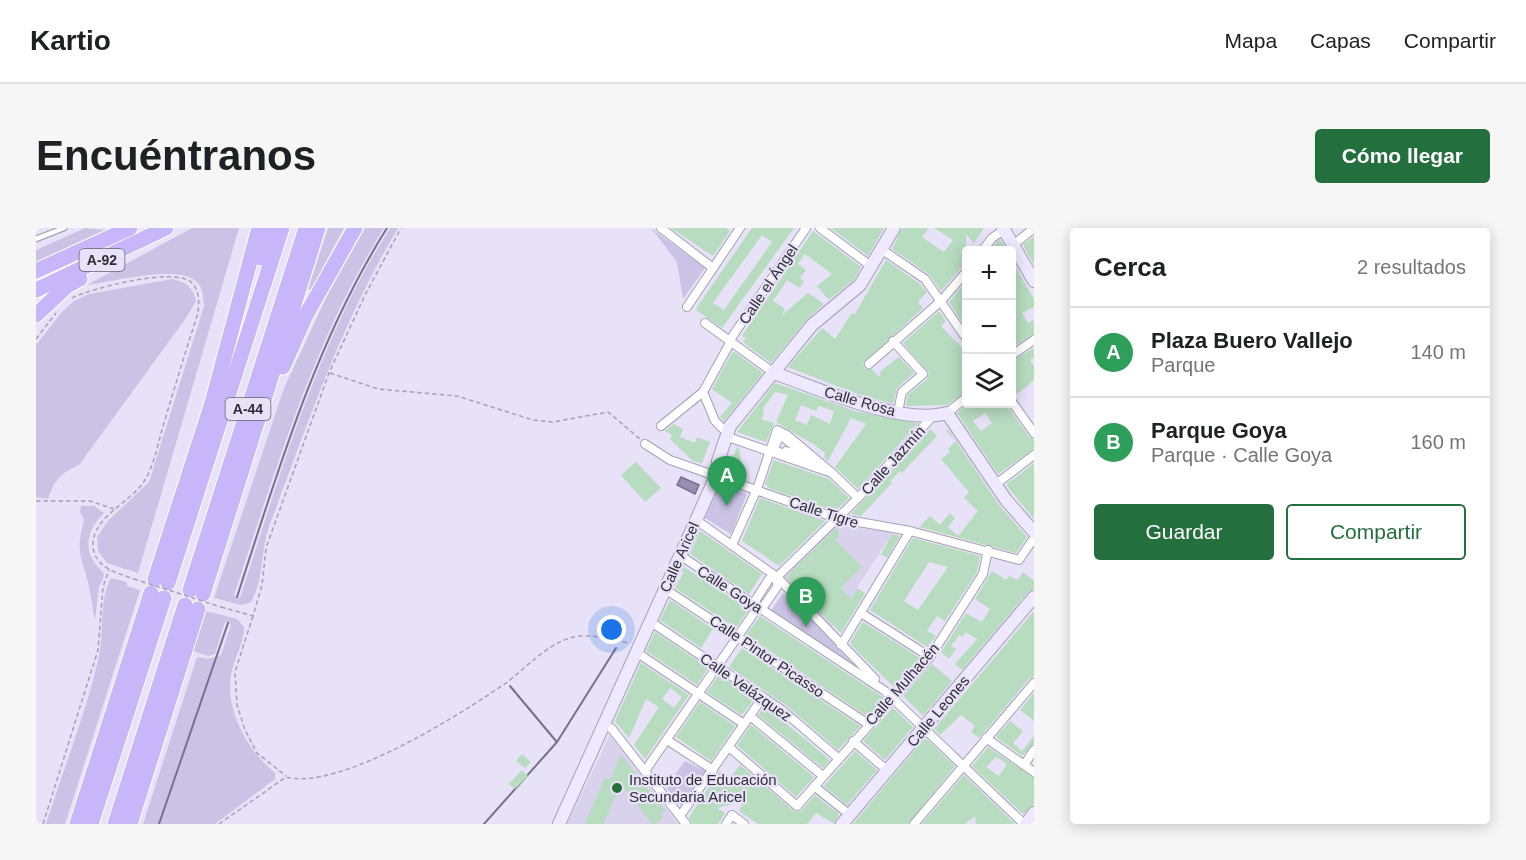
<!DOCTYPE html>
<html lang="es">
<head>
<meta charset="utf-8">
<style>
  :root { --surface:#fff; --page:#f6f6f6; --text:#202124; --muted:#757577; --line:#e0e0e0; --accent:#236f3e }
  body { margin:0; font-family:Arial,sans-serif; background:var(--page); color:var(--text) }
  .controls { position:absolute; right:18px; top:18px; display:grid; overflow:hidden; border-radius:6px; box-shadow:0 3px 15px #0003 }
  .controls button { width:54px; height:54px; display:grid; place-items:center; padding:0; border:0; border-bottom:2px solid var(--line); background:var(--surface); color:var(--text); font:30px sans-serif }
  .you { position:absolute; left:576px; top:402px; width:21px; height:21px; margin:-15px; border:4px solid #fff; border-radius:50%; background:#1a73e8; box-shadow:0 0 0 9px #1a73e833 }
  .badge { display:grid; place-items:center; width:39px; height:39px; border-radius:50%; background:var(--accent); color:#fff; font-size:20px; font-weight:700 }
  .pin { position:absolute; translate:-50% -50px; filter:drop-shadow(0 2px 3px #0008) }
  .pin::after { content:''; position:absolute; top:32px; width:21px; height:18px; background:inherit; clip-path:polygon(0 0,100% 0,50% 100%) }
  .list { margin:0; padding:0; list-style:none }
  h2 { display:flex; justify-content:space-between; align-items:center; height:78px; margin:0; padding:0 24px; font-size:26px }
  h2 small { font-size:20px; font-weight:400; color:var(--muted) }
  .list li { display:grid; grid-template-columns:39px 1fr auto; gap:18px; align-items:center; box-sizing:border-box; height:90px; padding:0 24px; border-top:2px solid var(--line) }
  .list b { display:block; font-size:22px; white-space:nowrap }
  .list p { margin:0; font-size:20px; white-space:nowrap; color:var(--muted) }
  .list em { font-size:20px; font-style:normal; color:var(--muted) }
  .actions { display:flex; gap:12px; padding:18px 24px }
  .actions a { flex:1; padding:14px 0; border:2px solid var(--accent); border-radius:6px; text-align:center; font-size:21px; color:var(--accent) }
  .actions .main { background:var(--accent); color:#fff }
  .icon { flex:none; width:33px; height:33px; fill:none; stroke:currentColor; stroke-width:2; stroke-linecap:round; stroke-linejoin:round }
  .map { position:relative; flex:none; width:998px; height:596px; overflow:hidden; border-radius:6px }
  header { display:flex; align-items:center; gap:36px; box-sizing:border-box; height:84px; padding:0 30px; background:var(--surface); border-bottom:2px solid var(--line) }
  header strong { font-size:28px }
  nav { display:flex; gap:33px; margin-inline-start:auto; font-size:21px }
  .intro { display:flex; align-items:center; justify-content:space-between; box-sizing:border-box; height:144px; padding:0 36px }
  h1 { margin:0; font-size:42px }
  .button { padding:15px 27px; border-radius:6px; background:var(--accent); color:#fff; font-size:21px; font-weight:700 }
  main { display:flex; gap:36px; padding:0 36px }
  aside { flex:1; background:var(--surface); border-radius:6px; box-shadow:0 3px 15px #0003 }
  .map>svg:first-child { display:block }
</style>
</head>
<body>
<header>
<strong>Kartio</strong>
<nav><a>Mapa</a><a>Capas</a><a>Compartir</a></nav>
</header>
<div class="intro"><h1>Encuéntranos</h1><a class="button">Cómo llegar</a></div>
<main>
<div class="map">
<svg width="998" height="596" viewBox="0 0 998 596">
  <rect width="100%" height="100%" fill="#e7e2f7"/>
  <!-- built -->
  <g fill="#d8d2ec">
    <polygon points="801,294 821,300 857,304 795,400 746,348"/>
    <polygon points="574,507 642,596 531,596"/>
  </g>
  <!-- green -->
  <g fill="#cbc3e5">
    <polygon points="49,0 69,2 0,34 0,22"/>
    <path d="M156,0H203L102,345L71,335L62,323L61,309L72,293L113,254L168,78C167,70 167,61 162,55C145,35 75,54 51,57Z"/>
    <polygon points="292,0 308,0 275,62 272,61"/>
    <path d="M329,0H348C277,113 240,242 198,367L204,370C245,244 282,113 354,0H362C306,93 272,195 234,296C224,321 229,353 214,375L205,377L178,370L248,160L291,68Z"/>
    <polygon points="615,0 669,40 647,71 641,34"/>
    <path d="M136,51C150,54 157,59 160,73L150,90L43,237C25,245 18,252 12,271L0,269V117L25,85L38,73L53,66Z"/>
    <polygon points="685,256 711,266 695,306 669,290"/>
    <path d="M45,278H58L68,285C53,300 46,318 60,337C63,342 67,341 68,348L63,359L59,392C56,381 56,370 53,359C46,327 39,327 48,292L44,284Z"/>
    <path d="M75,350L91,354V358L104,362L29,596H10C27,542 49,488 62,432C69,405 62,375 75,350Z"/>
    <polygon points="747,365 768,382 822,442 734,384"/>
    <path d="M170,383L201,391L208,399C208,416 197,431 195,448C189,483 213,524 239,545V551L179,596H107L161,429L172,431L185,427L195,397L189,394L179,426L172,428L157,423Z"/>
    <polygon points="649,533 670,543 646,579 630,559"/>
  </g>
  <!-- water -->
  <polygon fill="#978eb3" stroke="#78718d" stroke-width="1.5" points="645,249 663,257 659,266 641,257"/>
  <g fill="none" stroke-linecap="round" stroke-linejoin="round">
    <!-- stream -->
    <g stroke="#78718d" stroke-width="2">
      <path d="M201,369C242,243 280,113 351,0"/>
      <polyline points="474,458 520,513"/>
      <polyline points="123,596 192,395"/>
      <polyline points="448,596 521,514 580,420"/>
    </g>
  </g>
  <!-- building -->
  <g fill="#b7dcbf" fill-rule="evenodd">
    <polygon points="635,0 690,0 694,3 677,28"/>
    <path d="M716,0H758L686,100L660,82L661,79ZM726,7L736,14L688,82L677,75Z"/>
    <polygon points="795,0 848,0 832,28"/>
    <polygon points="866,0 893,0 886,9 908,24 917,12 898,0 948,0 938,15 930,6 930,38 925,40 905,63 893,46 856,21"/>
    <polygon points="777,3 825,39 818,52 793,72 781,58 796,46 769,26 762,36 770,42 764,50 768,53 764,60 751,52 737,73 749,81 745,88 772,65 788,76 770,92 735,135 707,114 710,110 706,108"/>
    <polygon points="998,8 998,37 987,17"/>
    <polygon points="964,12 971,22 955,22 960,15"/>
    <polygon points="975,31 998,71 998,79 986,85 992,95 998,92 998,106 975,120"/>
    <polygon points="850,32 884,56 891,64 882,74 887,80 827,135 829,141 836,141 843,149 845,143 863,129 878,145 861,160 857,176 824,167 752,139 786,100 799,111 816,85 819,86"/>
    <polygon points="930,53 930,100 913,74"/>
    <polygon points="903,83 910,93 905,98 930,124 930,164 911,177 870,178 872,167 891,151 893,145 867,115"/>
    <polygon points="998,120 998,129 994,132 998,138 998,152 984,164 975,167 975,133"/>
    <polygon points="697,123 727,145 688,193 684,189 696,175 676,161"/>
    <path d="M739,155L822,184L882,195L822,261L799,239L830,196L815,190L792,233L788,229L789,225L777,216L740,194L752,167L739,164L727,180L728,187L725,191L738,195L730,214L701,204ZM765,177L780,183L783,178L798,183L794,196L775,187L771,197L759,192Z"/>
    <path d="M933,176H970L993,209L998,211V221L962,246L921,185ZM949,185L956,195L945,203L937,193Z"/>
    <polygon points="638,196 647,201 644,209 659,215 661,209 674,214 666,235 657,233 634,211 636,207 629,203"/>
    <polygon points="894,201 901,208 866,245 864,243 854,253 856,255 825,288 815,286"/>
    <polygon points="912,201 963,277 991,309 980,325 883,299 894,288 904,297 914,285 919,290 912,299 922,308 942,283 928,270 933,264 905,231 914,224 912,221 920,213 910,203"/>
    <polygon points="701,219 703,220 708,251 690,245"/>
    <polygon points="738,232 793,251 813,270 799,283 735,261 729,256"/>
    <polygon points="600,234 625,260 609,274 585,247"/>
    <polygon points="998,235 998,291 970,257"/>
    <polygon points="724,270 789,293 743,338 706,313"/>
    <polygon points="801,299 803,308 799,312 826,339 805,360 815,371 821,360 829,365 805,405 750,349"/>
    <polygon points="664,303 726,346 713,366 654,326"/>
    <polygon points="856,306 864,308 851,330 845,326"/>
    <path d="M877,310L944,328L941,344L909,393L901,388L891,403L900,408L891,419L834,382ZM893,334L912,339L882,382L868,373Z"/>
    <polygon points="648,339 713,381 700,400 639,360 648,344 646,343"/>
    <polygon points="956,343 970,352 973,348 982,352 987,344 998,353 998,361 992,364 926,442 919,436 941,411 929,404 927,409 923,407 915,418 920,421 913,431 905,424 930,385 946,394 954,381 939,371"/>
    <polygon points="634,372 677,401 665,420 624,392"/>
    <polygon points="998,383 998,449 993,451 943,510 935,504 939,498 925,487 904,507 898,501"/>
    <polygon points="724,388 845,468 848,471 832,489 710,407"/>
    <polygon points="827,394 884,430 858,459 816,418 815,413"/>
    <polygon points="619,404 672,440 661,457 610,423"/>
    <polygon points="706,420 824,498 802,522 750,477 693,439"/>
    <path d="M605,435L653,467L609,531L598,517L623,479L610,471L593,510L579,493ZM634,460L646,469L638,480L626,471Z"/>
    <polygon points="896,436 916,453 887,488 867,468"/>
    <polygon points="683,447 718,471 706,487 671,464"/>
    <polygon points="998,465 998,493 984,482"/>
    <polygon points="664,474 699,498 675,533 640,509"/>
    <polygon points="729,478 794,532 787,540 722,487"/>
    <polygon points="857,480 877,499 849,532 827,513"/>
    <polygon points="974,493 987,503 977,515 986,523 998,508 998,516 986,528 960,509"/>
    <polygon points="715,497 778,549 760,569 701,517"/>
    <polygon points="889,510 919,538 872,596 817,596"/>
    <path d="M952,519L998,550V577L987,586L936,538ZM960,529L971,536L963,548L950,539Z"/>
    <polygon points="819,523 841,542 811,577 788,558"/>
    <polygon points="486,526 495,534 489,540 480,533"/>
    <polygon points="585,527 629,582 624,587 627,590 620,596 616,596 585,556 567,596 549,596 569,550 574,552"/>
    <polygon points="704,537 759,584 765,583 779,567 803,586 798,596 780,585 771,596 722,596 703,583 708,573 681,580 689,585 682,596 656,596 653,589 684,543 694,550"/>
    <polygon points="486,542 492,548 479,561 473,556"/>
    <polygon points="928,547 979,596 940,596 939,588 929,596 886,596"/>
  </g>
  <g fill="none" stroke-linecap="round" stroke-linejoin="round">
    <defs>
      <polyline id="lane" points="0,11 28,0"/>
      <g id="street">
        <polyline points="625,0 677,40"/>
        <polyline points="784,0 836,39"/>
        <polyline points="977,17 998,0"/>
        <polyline points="845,21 889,51 930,110"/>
        <polyline points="947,22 956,10 968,2"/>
        <polyline points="651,79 704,0"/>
        <polyline points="669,95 738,145"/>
        <polyline points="694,112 770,0"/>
        <polyline points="857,113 887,146 866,164 862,184"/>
        <polyline points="976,127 998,112"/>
        <polyline points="833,136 905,73 930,44"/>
        <polyline points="667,164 679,193 687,201"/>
        <polyline points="976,174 998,205"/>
        <polyline points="911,185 930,170"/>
        <polyline points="625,198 667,164 694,115"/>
        <polygon points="744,207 777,232 750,223 749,226 737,222"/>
        <polyline points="689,208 796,245 822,270"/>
        <polyline points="609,216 634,232 800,290 874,303 983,332 998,310"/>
        <polyline points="960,256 998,227"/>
        <polyline points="660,292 741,349 839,451"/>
        <polyline points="696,317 721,261 741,202 751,207 796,245"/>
        <polyline points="645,328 849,463 988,596"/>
        <polyline points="741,349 822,270 895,190"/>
        <polygon points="741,349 741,359 727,379 722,379 719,373 733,351"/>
        <polyline points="629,361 832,496"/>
        <polyline points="825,385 894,429"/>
        <polyline points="615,394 746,482 802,530"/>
        <polyline points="805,417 874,303"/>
        <polyline points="600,424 708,496"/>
        <polyline points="714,488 787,548"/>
        <polyline points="568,496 576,501 650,596"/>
        <polyline points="950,510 998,544"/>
        <polyline points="631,512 677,542"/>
        <polyline points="817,513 852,543"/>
        <polyline points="693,519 761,578 894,429 947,346 952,322"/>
        <polyline points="988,537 998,522"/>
        <polyline points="609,543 722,379"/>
        <polyline points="778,558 814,587"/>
        <polyline points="644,588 727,469"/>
        <polyline points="690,596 696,587 708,596"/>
        <polyline points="878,596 998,455"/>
      </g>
      <g id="secondary">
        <polyline points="967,0 998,53"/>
        <path d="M738,145C783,161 866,198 911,185L970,272L998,304"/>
        <polyline points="523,596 681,246 682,233 694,198 776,97 824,57 858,0"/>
        <polyline points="806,596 998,369"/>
        <polyline points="990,596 998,585"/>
      </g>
      <g id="highway">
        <polyline points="225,30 234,0"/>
        <polyline points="0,43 94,0"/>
        <polyline points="0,62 130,0"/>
        <polyline points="0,87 31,58 44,51"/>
        <polyline points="247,139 270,87 319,0"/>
        <polyline points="119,351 176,175 223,0"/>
        <polyline points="132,355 246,0"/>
        <polyline points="154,362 270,0"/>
        <polyline points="167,366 282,0"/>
        <polyline points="41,596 115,365"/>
        <polyline points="55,596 128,370"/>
        <polyline points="79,596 149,377"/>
        <polyline points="94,596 162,381"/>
      </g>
    </defs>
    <!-- lane casing -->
    <use href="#lane" stroke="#a5a1b4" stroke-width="7"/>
    <!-- street casing -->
    <use href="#street" stroke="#a5a1b4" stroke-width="10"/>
    <!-- secondary casing -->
    <use href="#secondary" stroke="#a5a1b4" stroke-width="14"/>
    <!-- highway casing -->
    <use href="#highway" stroke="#fff" stroke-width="17"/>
    <!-- path -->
    <g stroke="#a5a2b2" stroke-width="1.5" stroke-dasharray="4.5 3" stroke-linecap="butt">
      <path d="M36,70C56,60 138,39 155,54C164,62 163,74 162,85C150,122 139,158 128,195C122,214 119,235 109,252C95,275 55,289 57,319C59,340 82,345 98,351"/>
      <polyline points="0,111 20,85"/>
      <polyline points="294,145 342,161 421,168 497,192 517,194 572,184 604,211"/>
      <polyline points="0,273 54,273 78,281"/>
      <polyline points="185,379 217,388 226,357 230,320 293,145 329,67 365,0"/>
      <polyline points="217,388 199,444 201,477 209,502 221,525 250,548"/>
      <polyline points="7,596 62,422 67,359 73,342"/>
      <path d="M183,596L250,549C304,563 425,486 470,455C490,440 513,414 538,409C556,405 575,412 593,415"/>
    </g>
    <!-- lane -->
    <use href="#lane" stroke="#fff" stroke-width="4.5"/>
    <!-- street -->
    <use href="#street" stroke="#fff" stroke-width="8"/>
    <!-- secondary -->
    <use href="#secondary" stroke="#eee9fe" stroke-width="12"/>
    <!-- highway -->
    <use href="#highway" stroke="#c7b6fa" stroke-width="15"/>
    <!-- path-bridge -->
    <polyline stroke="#a5a2b2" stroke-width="1.5" stroke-dasharray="4.5 3" stroke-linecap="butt" points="98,351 185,379"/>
  </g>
  <!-- markers -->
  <circle fill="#236f3e" stroke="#e7e2f7" stroke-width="2" cx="581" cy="560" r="6"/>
  <g text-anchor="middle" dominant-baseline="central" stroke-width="4.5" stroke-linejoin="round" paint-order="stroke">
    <!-- shield labels -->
    <g fill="#e7e2f7" stroke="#66646f" stroke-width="1.5">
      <rect x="43.5" y="21" width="45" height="22" rx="4.5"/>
      <rect x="189.5" y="170" width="45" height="22" rx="4.5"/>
    </g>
    <g font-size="14" font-weight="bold" fill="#2f2e35">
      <text x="66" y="32">A-92</text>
      <text x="212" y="181">A-44</text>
    </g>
    <!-- street labels -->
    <g font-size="15" fill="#2f2e35" stroke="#e7e2f7">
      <text transform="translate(732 56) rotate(-56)">Calle el Ángel</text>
      <text transform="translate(824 173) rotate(16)">Calle Rosa</text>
      <text transform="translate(857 232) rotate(-48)">Calle Jazmín</text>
      <text transform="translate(788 284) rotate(18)">Calle Tigre</text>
      <text transform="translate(643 329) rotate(-66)">Calle Aricel</text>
      <text transform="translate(694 361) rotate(33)">Calle Goya</text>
      <text transform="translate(731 428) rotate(34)">Calle Pintor Picasso</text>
      <text transform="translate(866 456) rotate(-49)">Calle Mulhacén</text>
      <text transform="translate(710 459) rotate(35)">Calle Velázquez</text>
      <text transform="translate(902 483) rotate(-50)">Calle Leones</text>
    </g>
    <!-- poi labels -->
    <g font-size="15" fill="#2f2e35" stroke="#e7e2f7" text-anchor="start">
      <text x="593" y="551">Instituto de Educación<tspan x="593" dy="17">Secundaria Aricel</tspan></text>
    </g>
  </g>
</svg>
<div class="controls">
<button>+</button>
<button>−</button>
<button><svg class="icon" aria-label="layers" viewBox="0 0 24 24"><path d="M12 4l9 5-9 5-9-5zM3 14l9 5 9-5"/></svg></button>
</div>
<div class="you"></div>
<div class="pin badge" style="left:691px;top:278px;background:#2e9e5b">A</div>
<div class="pin badge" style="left:770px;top:399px;background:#2e9e5b">B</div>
</div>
<aside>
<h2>Cerca<small>2 resultados</small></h2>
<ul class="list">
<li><span class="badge" style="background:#2e9e5b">A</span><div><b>Plaza Buero Vallejo</b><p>Parque</p></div><em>140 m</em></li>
<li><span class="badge" style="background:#2e9e5b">B</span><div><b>Parque Goya</b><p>Parque · Calle Goya</p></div><em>160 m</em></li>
</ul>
<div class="actions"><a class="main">Guardar</a><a>Compartir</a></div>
</aside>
</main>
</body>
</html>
